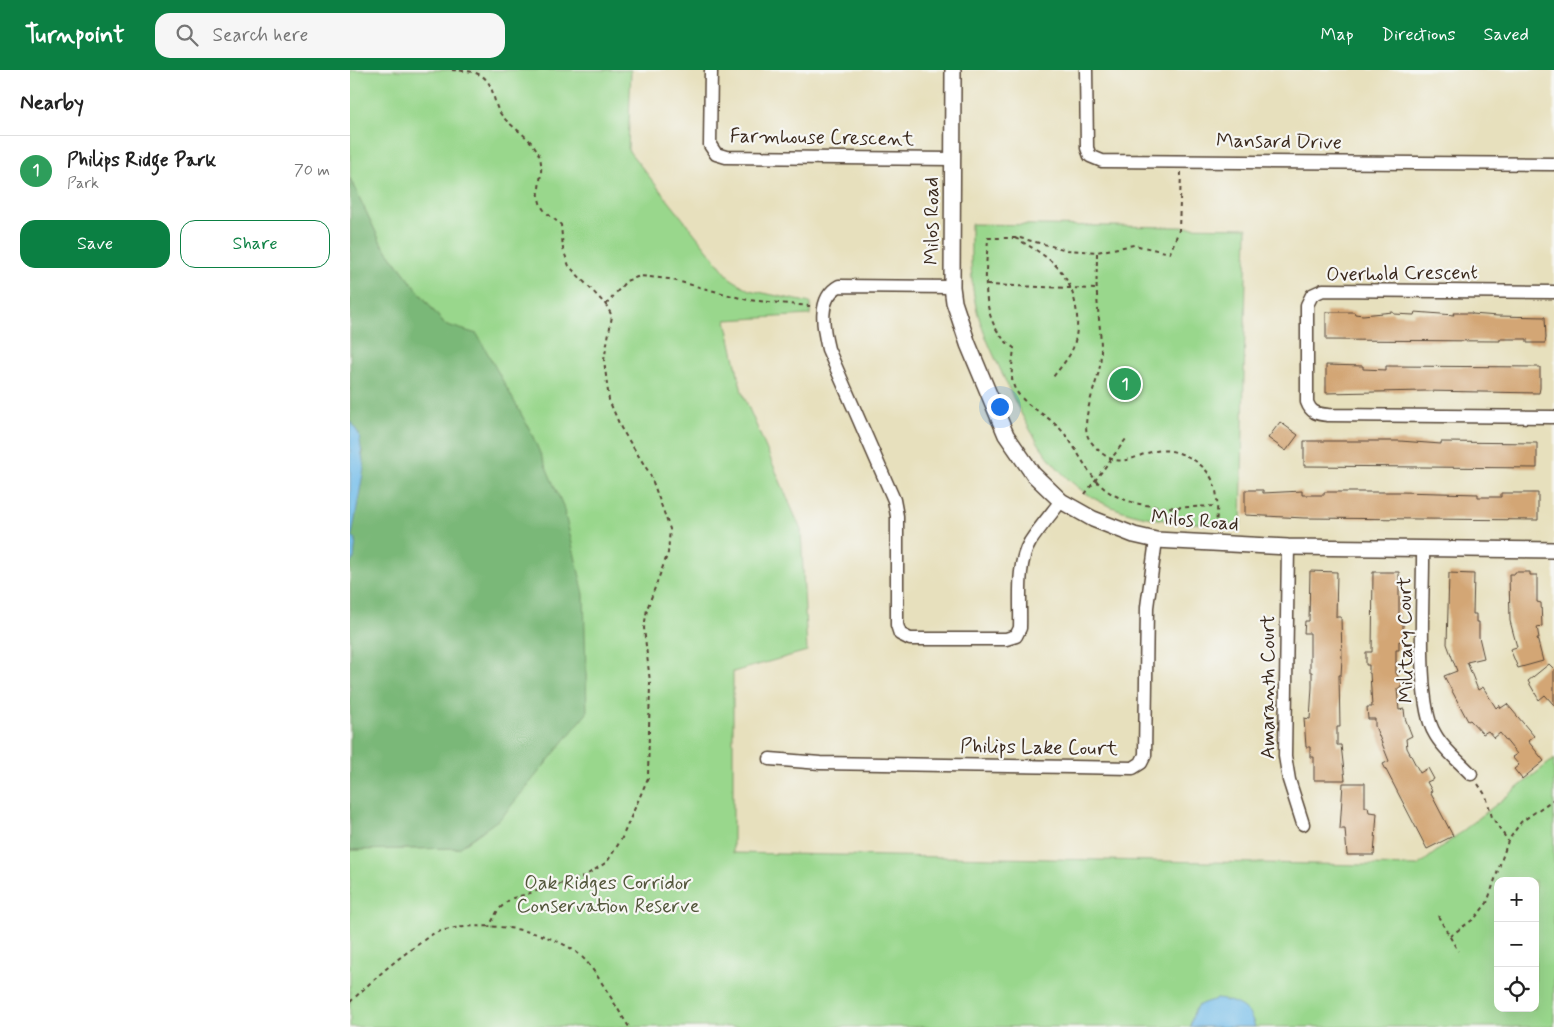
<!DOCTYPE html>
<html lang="en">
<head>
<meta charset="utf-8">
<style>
  :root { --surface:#fff; --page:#f6f6f6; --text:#222; --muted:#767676; --line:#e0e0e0; --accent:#0b8043 }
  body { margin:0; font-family:Mynerve,sans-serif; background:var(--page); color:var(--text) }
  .controls { position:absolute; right:15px; bottom:15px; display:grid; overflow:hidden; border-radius:10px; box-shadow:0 5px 20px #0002 }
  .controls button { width:45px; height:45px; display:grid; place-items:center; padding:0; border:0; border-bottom:1px solid var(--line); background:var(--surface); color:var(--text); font:25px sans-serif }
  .you { position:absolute; left:649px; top:336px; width:18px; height:18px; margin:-12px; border:4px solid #fff; border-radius:50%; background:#1a73e8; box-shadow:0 0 0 8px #1a73e833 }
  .badge { display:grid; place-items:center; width:32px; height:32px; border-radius:50%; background:var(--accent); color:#fff; font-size:16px; font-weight:700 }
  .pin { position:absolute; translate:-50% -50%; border:2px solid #fff; box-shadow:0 1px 5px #0006 }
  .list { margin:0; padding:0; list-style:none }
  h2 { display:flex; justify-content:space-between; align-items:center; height:65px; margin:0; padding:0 20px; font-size:21px }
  h2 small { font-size:16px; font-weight:400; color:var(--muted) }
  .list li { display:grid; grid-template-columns:32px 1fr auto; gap:15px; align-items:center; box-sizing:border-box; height:70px; padding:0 20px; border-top:1px solid var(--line) }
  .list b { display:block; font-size:19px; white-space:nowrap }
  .list p { margin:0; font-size:16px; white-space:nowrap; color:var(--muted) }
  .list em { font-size:16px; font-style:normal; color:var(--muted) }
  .actions { display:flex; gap:10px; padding:15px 20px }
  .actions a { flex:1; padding:11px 0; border:1px solid var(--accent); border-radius:15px; text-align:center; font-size:18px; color:var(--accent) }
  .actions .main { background:var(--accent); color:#fff }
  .icon { flex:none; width:28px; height:28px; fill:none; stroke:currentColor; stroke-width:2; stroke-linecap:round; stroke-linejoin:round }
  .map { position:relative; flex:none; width:1204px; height:957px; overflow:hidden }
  header { display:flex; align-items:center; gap:30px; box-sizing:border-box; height:70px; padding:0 25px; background:var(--accent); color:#fff }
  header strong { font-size:24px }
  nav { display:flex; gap:28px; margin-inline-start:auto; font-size:18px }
  .search { width:350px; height:45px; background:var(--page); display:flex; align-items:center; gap:12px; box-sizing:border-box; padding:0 18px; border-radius:15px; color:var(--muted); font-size:19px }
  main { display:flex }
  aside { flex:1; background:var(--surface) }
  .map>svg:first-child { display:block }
</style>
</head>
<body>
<header>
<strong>Turnpoint</strong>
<div class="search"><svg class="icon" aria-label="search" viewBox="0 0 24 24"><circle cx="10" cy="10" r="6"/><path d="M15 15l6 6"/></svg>Search here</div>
<nav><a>Map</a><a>Directions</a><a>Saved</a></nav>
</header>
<main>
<aside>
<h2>Nearby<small></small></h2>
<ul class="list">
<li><span class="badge" style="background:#2e9e5b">1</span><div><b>Philips Ridge Park</b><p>Park</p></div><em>70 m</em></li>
</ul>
<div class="actions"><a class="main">Save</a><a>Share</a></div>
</aside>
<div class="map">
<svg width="1204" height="957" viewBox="0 0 1204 957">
  <rect width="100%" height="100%" fill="#f6f6f2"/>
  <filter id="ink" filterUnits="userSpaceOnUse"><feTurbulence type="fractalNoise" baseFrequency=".02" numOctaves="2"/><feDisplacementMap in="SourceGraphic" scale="10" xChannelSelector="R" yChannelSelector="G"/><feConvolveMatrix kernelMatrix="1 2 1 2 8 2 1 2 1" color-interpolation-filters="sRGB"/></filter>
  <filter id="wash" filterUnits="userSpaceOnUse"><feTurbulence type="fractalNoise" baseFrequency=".0096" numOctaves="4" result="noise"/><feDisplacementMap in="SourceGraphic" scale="20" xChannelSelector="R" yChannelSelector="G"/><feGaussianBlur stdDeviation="1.12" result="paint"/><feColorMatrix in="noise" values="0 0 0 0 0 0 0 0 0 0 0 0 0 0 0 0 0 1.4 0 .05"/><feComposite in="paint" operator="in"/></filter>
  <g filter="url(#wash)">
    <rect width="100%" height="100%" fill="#e7e0bd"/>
    <!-- green -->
    <g fill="#99d78c" stroke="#6a8055" fill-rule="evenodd">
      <path d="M0,0H281L278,80L380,208L399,220L461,233L460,245L376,250L392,322L451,460L457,581L383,602V783L1068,796L1204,689V957H0V780L109,778L99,255L94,254L31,173L16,142L0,120ZM1148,811H1185V938H1148Z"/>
      <path d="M621,154L897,158L891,456C850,453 807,453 767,439C705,417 676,357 651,301C640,277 628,253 624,226C620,203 621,178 621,154Z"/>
    </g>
    <!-- forest -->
    <polygon fill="#7ab878" stroke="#5a714b" points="0,108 31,173 94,254 127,264 180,360 213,436 234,524 237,643 152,747 109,778 0,780 0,428 13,382 0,365"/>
    <!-- water -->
    <g fill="#71bcea" stroke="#567384">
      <polygon points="0,351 9,364 14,398 2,466 6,469 4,489 0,494"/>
      <path d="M867,929C885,931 900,937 905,957H840C845,935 845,935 867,929Z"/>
    </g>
    <g id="blocks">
      <!-- building -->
      <g fill="#d3a674">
        <polygon points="976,242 1004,242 1005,244 1013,245 1043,242 1044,244 1064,245 1065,242 1104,245 1103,243 1122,243 1122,244 1148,246 1195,247 1196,268 1195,273 1177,273 1177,269 1150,269 1150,271 976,270"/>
        <polygon points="976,295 1013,296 1013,299 1036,300 1036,296 1190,297 1190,318 1189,323 1075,321 976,323"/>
        <polygon points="930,352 948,365 936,381 918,368"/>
        <polygon points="954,371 1050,371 1091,374 1091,372 1187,373 1187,398 954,396"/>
        <polygon points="895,420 913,420 913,423 952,421 952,425 974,425 974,422 1050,422 1128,424 1128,427 1151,427 1151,423 1188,423 1188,450 954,448 895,445"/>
        <polygon points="960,501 987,502 986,547 991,547 992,588 991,605 989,605 990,657 987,657 987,675 991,675 995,710 964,710 964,687 960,687 960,677 956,677 954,648 960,649 962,617 962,602 960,602 960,563 954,563 955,551 959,551"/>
        <polygon points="1023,502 1049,502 1049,551 1053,551 1053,571 1049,571 1049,580 1046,580 1046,603 1052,613 1050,619 1047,619 1049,640 1054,639 1055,648 1062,666 1056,669 1057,678 1070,703 1078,698 1084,709 1077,712 1082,721 1080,722 1103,766 1077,779 1033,694 1039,691 1025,656 1025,649 1018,649 1017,637 1022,637 1020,603 1019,603 1019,595 1016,595 1016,582 1022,582"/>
        <polygon points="1165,502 1180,502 1180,505 1187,505 1187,532 1191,533 1192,556 1187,557 1189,568 1187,568 1193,591 1168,598 1160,579 1167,577 1160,551 1159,504 1165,504"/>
        <polygon points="1099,503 1124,504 1123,544 1126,544 1126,552 1129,552 1129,567 1134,588 1117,592 1128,620 1133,617 1146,638 1149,635 1151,638 1157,634 1184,666 1178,671 1194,691 1172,709 1164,699 1169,695 1162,687 1167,684 1150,663 1144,668 1138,661 1133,664 1120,650 1118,651 1094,606 1107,601 1097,574"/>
        <polygon points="1199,594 1204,599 1204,635 1195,625 1189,630 1178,611"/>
        <polygon points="993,713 1015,713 1015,737 1018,737 1019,742 1027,743 1024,785 997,785 995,759 990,759"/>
      </g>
    </g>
  </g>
  <g filter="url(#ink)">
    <use href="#blocks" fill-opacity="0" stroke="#554536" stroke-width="1"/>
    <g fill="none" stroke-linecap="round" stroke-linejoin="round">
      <defs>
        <g id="minor">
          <polyline points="361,0 360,75 366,84 376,87 603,89"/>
          <polyline points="736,0 737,78 740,86 752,91 1204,94"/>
          <path d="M602,217L489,216C467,228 473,258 478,279L544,430L547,446V555L550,564L560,569H656L666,566L670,558C671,531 666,495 680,472C689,458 701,444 711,431"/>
          <path d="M1204,222L973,220L962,225L957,235V332C961,343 967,344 978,345L1204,347"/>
          <polyline points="938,477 935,686 939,710 953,754"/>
          <path d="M1073,479C1074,520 1065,633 1085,664C1093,679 1109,691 1121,704"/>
          <polyline points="420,689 470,693 783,698 791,693 795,685 797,537 806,470"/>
        </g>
        <polyline id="tertiary" points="603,0 602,217 604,232 618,274 656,365 683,404 711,431 743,449 784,465 806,470 938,477 1204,480"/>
      </defs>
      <!-- minor casing -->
      <use href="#minor" stroke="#554536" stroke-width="15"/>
      <!-- tertiary casing -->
      <use href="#tertiary" stroke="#554536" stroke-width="18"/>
      <!-- path -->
      <g stroke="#554536" stroke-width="2" stroke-dasharray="4 4" stroke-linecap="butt">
        <path d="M102,0C112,1 123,0 132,6C145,15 142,31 150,43C162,60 184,67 190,88C195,106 182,125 194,140C199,146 206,150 211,155L213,179L219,196L256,235L262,246L254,290L259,330L271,358L300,404L320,459L318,483L297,539L294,558L300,612L298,708L271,770L257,792L233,807L160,829L148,840L139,857"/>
        <path d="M831,102L829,160L820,183L784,175L747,182L717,180L670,168H638C636,205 628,254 664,278C663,291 659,307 665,319C675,336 691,341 705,354C729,374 736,412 766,426C797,441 833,437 867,436"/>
        <path d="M665,168C678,175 690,182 701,191C725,211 733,249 723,278C719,288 710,298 703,307"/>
        <path d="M747,183C747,197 746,211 747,225C748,250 754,275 749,301C745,317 731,351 738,367C741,373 748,380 753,384C773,399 786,384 806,381C828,377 857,393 864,414C869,427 867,443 866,456"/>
        <polyline points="637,215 747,219"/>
        <polyline points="256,235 276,211 290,206 319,209 398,230 460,236"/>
        <polyline points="735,424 776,369"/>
        <polyline points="1128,714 1136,726 1142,747 1158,771"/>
        <polyline points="1088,846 1108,881"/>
        <polyline points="1100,866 1125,848 1137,833 1158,771 1171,752 1204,729"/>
        <path d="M0,932C21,912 41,893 66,876C72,872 78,866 85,863C126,848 205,858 235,890C250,907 266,937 279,957"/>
      </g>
      <!-- minor -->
      <use href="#minor" stroke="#fff" stroke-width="12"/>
      <!-- tertiary -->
      <use href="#tertiary" stroke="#fff" stroke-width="15"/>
    </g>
  </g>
  <g text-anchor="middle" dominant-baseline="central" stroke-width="4.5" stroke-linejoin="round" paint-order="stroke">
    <!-- street labels -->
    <g font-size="20" fill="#3b2a1e" stroke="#f6f6f2">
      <text transform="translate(472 68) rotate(1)">Farmhouse Crescent</text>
      <text transform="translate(929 72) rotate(1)">Mansard Drive</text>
      <text transform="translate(582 151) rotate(-90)">Milos Road</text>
      <text transform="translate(1052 204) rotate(-1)">Overhold Crescent</text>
      <text transform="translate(845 451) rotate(5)">Milos Road</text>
      <text transform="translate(1056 570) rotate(-91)">Military Court</text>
      <text transform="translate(918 617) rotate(-90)">Amaranth Court</text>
      <text transform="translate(689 678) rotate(1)">Philips Lake Court</text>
    </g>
    <!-- park labels -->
    <g font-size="20" fill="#52553a" stroke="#f6f6f2">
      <text x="258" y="813">Oak Ridges Corridor<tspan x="258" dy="23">Conservation Reserve</tspan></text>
    </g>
  </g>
</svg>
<div class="controls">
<button>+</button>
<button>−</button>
<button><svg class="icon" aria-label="locate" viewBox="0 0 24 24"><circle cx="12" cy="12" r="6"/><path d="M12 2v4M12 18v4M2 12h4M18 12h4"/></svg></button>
</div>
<div class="you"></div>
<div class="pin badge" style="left:775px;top:314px;background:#2e9e5b">1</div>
</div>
</main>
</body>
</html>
